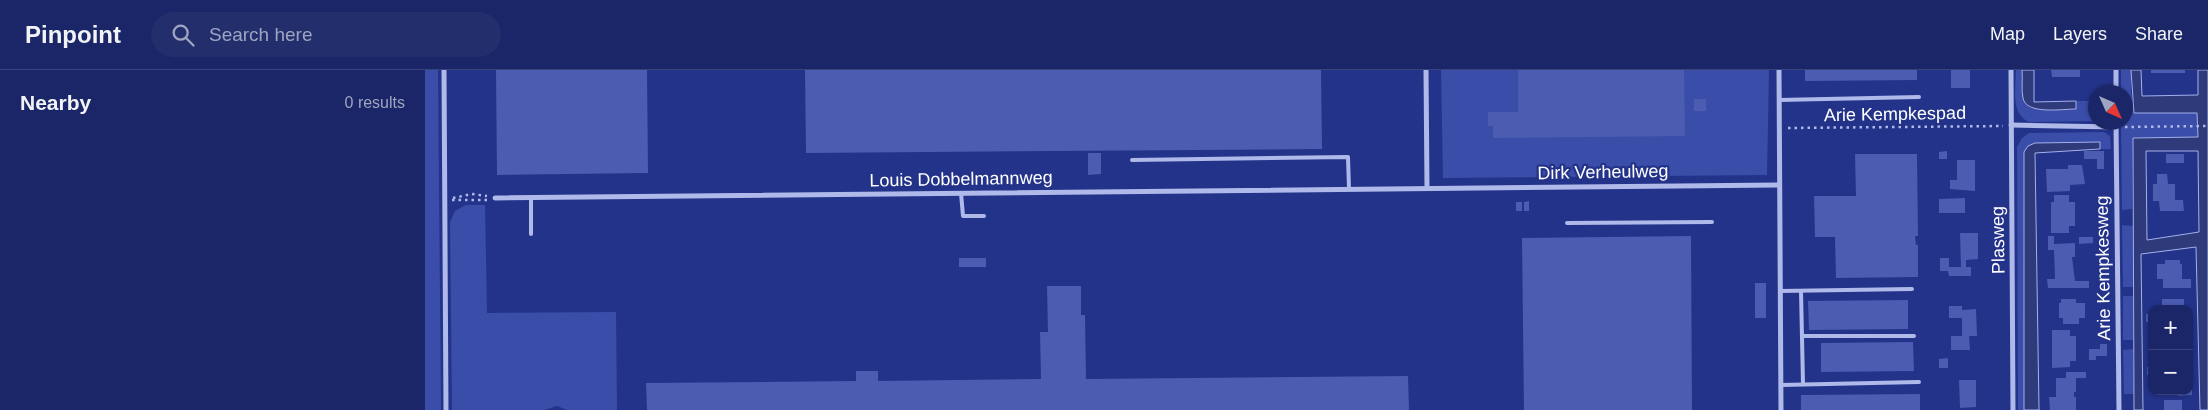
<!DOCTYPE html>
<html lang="en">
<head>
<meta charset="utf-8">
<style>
  :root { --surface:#1a2667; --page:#232e6d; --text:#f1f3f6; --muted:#9fa5c0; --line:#38437b }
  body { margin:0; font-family:Arial,sans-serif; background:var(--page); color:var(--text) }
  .controls { position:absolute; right:15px; bottom:15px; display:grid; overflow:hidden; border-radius:10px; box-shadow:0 1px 4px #0004 }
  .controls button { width:45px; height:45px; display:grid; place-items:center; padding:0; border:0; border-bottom:1px solid var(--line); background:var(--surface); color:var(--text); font:25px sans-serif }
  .compass { position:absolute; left:1663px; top:15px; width:45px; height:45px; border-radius:50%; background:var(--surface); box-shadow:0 1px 4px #0004; rotate:135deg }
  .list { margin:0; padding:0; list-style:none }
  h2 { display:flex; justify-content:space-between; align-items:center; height:65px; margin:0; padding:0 20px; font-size:21px }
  h2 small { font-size:16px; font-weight:400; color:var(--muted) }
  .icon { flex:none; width:28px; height:28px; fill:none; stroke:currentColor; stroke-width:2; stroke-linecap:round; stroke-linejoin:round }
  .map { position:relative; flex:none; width:1783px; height:340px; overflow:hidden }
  header { display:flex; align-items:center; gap:30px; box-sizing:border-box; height:70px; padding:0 25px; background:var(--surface); border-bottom:1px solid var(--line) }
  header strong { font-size:24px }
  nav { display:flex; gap:28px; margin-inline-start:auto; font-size:18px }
  .search { width:350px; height:45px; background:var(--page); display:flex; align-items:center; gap:12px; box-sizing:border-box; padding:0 18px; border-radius:28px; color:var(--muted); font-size:19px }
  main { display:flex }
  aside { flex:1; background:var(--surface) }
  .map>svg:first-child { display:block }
</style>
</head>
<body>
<header>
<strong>Pinpoint</strong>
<div class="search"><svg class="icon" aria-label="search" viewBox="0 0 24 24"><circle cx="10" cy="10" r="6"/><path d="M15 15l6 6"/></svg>Search here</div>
<nav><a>Map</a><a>Layers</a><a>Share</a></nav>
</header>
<main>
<aside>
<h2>Nearby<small>0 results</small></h2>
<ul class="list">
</ul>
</aside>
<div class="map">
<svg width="1783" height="340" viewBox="0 0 1783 340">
  <rect width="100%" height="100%" fill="#233389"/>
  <!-- green -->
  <g fill="#3a4da8">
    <polygon points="0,0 13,0 16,340 0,340"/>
    <polygon points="1016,0 1344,0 1342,105 1018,108"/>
    <path d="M1591,0H1597C1598,13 1594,30 1606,38L1651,39V31H1670V51L1604,52C1585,44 1591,17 1591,0Z"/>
    <polygon points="1696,0 1706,0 1706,21 1709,43 1772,43 1773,67 1708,68 1707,139 1697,140 1696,53 1700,52 1700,22 1696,22"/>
    <polygon points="1679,62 1685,66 1686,79 1675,79 1675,72 1599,82 1599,340 1593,340 1592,77 1597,68 1604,63"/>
    <polygon points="41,135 60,135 62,243 191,242 192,340 142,340 132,336 119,340 27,340 25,152 30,141"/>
    <polygon points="1697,155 1708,156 1708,217 1698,217"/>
    <rect x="1698" y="226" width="10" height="44"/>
    <polygon points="1708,279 1709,324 1699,324 1698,280"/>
  </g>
  <!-- water -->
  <g fill="#2f3a7b" stroke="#a3b0eb" fill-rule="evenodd">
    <path d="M1597,0H1609V32L1651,31V39C1637,39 1601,45 1598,28C1596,19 1598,9 1597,0Z"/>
    <path d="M1706,0H1716L1717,26L1773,25V0H1783V340H1775L1771,177L1716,184L1718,340H1709L1708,68L1773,67L1772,43H1709ZM1721,81H1773L1774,162L1722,170Z"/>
    <polygon points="1675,72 1675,79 1610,83 1614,340 1599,340 1599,82 1603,76 1610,73"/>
  </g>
  <!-- building -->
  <g fill="#4b5cb1">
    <polygon points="71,0 222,0 223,103 72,105"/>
    <polygon points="380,0 896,0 897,79 381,83"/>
    <polygon points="1093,0 1259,0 1260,66 1068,68 1068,56 1063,56 1063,42 1093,42"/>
    <polygon points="1380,0 1492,0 1492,10 1380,11"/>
    <rect x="1526" y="0" width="19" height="18"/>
    <polygon points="1626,0 1655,0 1655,7 1627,7"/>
    <rect x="1726" y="0" width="34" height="3"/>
    <rect x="1269" y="29" width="12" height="12"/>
    <polygon points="1522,81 1522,89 1514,89 1514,82"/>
    <polygon points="1659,81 1679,81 1679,99 1672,99 1672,89 1659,89"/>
    <polygon points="663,83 676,83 676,104 663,105"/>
    <polygon points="1430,84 1492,84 1493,166 1490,166 1491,175 1493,175 1493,207 1411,208 1410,167 1390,167 1389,126 1431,126"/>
    <rect x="1741" y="84" width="18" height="9"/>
    <polygon points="1532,90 1550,90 1550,121 1525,119 1525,110 1532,110"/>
    <polygon points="1643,95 1657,95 1660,114 1645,115 1645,121 1622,122 1621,99 1643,99"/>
    <polygon points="1732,104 1742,104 1743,114 1750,114 1750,130 1758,130 1759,141 1735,141 1734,131 1728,131 1728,114 1732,114"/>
    <polygon points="1629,125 1644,125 1644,132 1650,132 1650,156 1644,156 1644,163 1626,163 1626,132 1629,132"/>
    <polygon points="1540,128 1540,143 1514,143 1514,129"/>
    <polygon points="1104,131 1104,141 1099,141 1099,132"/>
    <rect x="1091" y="132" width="6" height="9"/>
    <polygon points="1535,163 1553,163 1553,189 1541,190 1541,197 1546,197 1546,206 1524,206 1523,201 1515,201 1515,188 1524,188 1524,197 1536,197"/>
    <polygon points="1266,166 1267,340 1099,340 1097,168"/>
    <polygon points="1623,166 1629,166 1629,174 1650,173 1650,187 1647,187 1650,211 1664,211 1664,218 1623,218 1622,209 1630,209 1629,180 1623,180"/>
    <polygon points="1654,167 1668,167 1668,173 1654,174"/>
    <rect x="534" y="188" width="27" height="9"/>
    <polygon points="1740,190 1755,190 1755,194 1757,194 1757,209 1766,209 1766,218 1738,218 1738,209 1732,209 1732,194 1740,194"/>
    <rect x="1330" y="213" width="11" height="35"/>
    <polygon points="622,216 656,216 656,245 660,245 661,309 983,306 984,340 222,340 221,313 431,311 431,301 453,301 453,311 616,309 615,262 623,262"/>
    <polygon points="1636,229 1651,229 1651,233 1660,233 1660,248 1654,248 1654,254 1638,254 1638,248 1634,248 1634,233 1636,233"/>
    <rect x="1737" y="229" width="22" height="10"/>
    <polygon points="1483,230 1483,259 1384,260 1383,231"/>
    <polygon points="1524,236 1537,236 1537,240 1551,239 1552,266 1544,266 1545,280 1526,280 1526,266 1537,266 1537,248 1524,248"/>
    <rect x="1721" y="244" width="6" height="8"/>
    <polygon points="1627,260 1645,260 1645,266 1651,266 1651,291 1645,291 1645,297 1627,298"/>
    <polygon points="1488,272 1489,301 1396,302 1396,273"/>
    <polygon points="1675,274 1682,274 1682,286 1671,286 1671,290 1664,290 1664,279 1675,279"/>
    <polygon points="1764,276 1767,276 1767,325 1753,326 1753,321 1764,321"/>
    <polygon points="1523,288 1523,298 1514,298 1514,289"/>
    <rect x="1722" y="297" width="5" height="8"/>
    <polygon points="1641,302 1661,302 1661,308 1651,308 1651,322 1649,322 1649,327 1651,327 1651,340 1625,340 1624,327 1631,327 1631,308 1641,308"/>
    <polygon points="1534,310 1551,310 1551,337 1535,338"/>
    <polygon points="1495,324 1495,340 1376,340 1376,325"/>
    <rect x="1739" y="330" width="18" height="10"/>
  </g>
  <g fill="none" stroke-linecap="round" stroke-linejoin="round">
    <!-- path -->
    <g stroke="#afb9ea" stroke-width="2.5" stroke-dasharray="2.5 4" stroke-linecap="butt">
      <polyline points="1700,57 1783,56"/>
      <polyline points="1363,58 1578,56"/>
      <polyline points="28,128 47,124 62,126"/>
      <polyline points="27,130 62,130"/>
    </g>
    <!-- service -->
    <g stroke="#afb9ea" stroke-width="4">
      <polyline points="1354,30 1494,27"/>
      <polyline points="707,90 923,87 924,119"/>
      <polyline points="536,123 538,146 559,146"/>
      <polyline points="106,128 106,164"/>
      <polyline points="1142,153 1287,152"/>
      <polyline points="1355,221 1487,219"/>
      <polyline points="1376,221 1378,314"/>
      <polyline points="1377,266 1489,266"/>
      <polyline points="1356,315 1494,312"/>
    </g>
    <!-- minor -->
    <g stroke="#afb9ea" stroke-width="5">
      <polyline points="19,0 21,340"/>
      <polyline points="1001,0 1002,118"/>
      <polyline points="1354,0 1356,340"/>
      <polyline points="1586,0 1588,340"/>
      <polyline points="1691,0 1691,22"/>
      <polyline points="1691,52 1694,340"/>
      <polyline points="1586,55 1691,57"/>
      <polyline points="70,128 1354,115"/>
    </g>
  </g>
  <g text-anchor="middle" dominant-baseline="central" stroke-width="4.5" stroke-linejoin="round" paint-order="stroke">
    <!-- street labels -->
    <g font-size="18" fill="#fff" stroke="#233389">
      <text transform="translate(1470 44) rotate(-1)">Arie Kempkespad</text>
      <text transform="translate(1178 102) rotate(-1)">Dirk Verheulweg</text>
      <text transform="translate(536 109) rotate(-1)">Louis Dobbelmannweg</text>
      <text transform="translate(1573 170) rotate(-91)">Plasweg</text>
      <text transform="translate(1678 198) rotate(-91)">Arie Kempkesweg</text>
    </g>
  </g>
</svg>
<div class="controls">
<button>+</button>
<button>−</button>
</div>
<svg class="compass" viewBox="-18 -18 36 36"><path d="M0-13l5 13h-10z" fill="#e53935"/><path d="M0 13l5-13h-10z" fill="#9fa5c0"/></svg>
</div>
</main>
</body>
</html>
